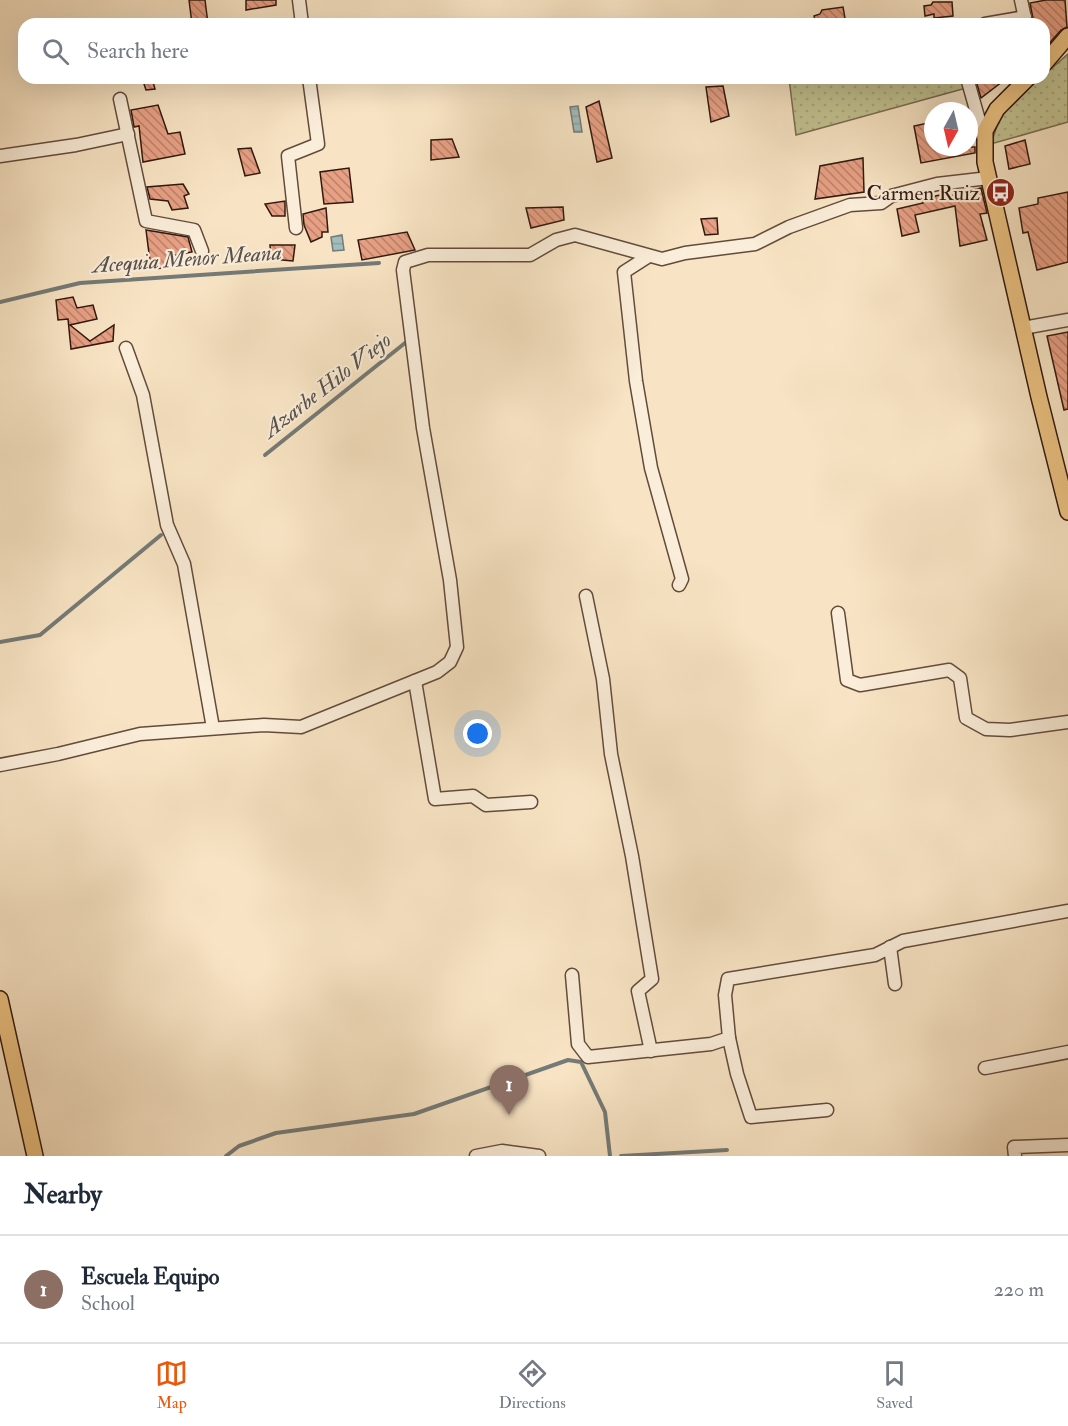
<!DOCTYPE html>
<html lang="en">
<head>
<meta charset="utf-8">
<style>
  :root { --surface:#fff; --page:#f2f2f3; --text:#1f2937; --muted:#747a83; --line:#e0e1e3; --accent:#ea580c }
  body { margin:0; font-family:"IM FELL Double Pica",serif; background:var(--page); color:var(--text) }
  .compass { position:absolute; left:924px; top:102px; width:54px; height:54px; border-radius:50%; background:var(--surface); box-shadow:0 6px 24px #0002; rotate:188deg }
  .you { position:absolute; left:478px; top:734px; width:21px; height:21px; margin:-15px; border:4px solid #fff; border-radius:50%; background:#1a73e8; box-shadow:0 0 0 9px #1a73e833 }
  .badge { display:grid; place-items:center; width:39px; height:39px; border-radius:50%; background:var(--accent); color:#fff; font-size:20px; font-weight:700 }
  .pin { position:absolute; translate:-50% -50px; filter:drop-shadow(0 2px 3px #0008) }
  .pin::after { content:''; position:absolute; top:32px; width:21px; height:18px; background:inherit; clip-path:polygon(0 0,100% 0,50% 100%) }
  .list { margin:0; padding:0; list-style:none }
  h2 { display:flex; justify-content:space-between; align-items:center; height:78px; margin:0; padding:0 24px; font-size:26px }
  h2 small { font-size:20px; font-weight:400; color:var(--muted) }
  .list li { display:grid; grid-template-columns:39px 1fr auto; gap:18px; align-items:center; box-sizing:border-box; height:108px; padding:0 24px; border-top:2px solid var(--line) }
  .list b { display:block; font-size:22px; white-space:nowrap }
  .list p { margin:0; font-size:20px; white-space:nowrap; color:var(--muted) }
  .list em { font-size:20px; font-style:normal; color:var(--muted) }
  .icon { flex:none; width:33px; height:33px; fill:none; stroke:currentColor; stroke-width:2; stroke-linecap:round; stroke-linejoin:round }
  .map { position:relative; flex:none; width:1068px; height:1156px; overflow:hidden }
  .search { position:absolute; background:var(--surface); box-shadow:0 6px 24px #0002; left:18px; right:18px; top:18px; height:66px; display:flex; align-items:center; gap:15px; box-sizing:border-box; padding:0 21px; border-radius:18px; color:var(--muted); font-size:22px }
  .sheet { height:186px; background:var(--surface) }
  nav { display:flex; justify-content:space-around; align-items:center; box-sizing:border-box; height:84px; border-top:2px solid var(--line); background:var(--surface); font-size:16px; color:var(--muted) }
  nav a { display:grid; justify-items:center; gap:3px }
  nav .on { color:var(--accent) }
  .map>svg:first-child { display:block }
</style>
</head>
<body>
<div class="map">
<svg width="1068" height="1156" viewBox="0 0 1068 1156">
  <defs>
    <pattern id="grass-dots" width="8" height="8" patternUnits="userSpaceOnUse" patternTransform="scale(1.5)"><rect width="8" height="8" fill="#c2c291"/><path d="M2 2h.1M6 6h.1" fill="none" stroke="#a7a67c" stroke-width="1.8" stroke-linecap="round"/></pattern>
    <pattern id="water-rules" width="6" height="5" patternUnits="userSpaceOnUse" patternTransform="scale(1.5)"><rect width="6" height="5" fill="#a1bcbd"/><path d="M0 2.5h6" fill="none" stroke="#8ba1a1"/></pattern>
    <pattern id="building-back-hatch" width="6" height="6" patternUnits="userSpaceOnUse" patternTransform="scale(1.5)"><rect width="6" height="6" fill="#e7a084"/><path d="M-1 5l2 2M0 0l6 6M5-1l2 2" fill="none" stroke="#bc816a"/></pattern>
  </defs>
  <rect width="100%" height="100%" fill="#f8e4c4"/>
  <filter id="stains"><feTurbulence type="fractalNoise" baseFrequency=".00333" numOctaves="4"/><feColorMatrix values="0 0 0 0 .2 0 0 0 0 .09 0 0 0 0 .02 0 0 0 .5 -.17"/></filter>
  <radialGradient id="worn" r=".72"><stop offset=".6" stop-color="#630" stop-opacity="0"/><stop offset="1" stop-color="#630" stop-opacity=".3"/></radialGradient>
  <!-- grass -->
  <g fill="url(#grass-dots)" stroke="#7a6d50" stroke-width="1.5">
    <polygon points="1068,54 1068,122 991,144 999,120 1015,99 1041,78 1044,78 1044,75"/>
    <polygon points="789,78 968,78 970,87 796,135"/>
  </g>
  <!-- water -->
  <g fill="url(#water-rules)" stroke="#747a77" stroke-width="1.5">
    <polygon points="578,106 582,132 574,132 570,107"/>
    <polygon points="342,235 344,250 333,251 331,237"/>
  </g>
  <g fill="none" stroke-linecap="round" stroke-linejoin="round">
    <!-- stream -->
    <g stroke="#747a77" stroke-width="4">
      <polyline points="0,302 80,283 379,263"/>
      <polyline points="265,455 405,343 409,342"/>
      <polyline points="0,642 40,635 161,535"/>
      <polyline points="226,1156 239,1146 276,1133 414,1114 568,1060 581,1062 605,1112 610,1156"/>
      <polyline points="621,1156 727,1150"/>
    </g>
  </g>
  <!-- building -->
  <g fill="url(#building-back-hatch)" stroke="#31180f" stroke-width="1.5">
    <polygon points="189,0 205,0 208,24 192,24"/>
    <polygon points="246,0 276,0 276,5 246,10"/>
    <polygon points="1046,0 1065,0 1067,27 1061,30 1046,47 1044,24 1034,24 1030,3"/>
    <polygon points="933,2 952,2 953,16 934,18 934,14 925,16 924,6 931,5"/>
    <polygon points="843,7 846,24 816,24 814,16 820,14 822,10"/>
    <polygon points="142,78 152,78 155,89 146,90"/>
    <polygon points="981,78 1007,78 981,98 976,81"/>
    <polygon points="723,86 729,116 711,122 706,87"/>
    <polygon points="599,101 612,158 597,162 586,107"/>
    <polygon points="158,105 168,134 180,132 185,154 143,162 139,126 134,127 131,110"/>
    <polygon points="933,122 933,147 975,147 975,153 921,163 914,126"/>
    <polygon points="452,139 459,157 431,160 431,140"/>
    <polygon points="1025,140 1030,164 1009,169 1005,146"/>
    <polygon points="251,148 260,173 245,176 238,149"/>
    <polygon points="863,158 864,192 815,199 820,166"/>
    <polygon points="349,168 353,202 324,204 320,172"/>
    <polygon points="183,184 189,194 184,196 188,208 172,210 168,201 150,199 147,187"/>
    <polygon points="981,188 987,213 980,214 987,240 960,246 955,206 915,215 919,232 902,236 897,209 923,203 922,199 949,193 950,196"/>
    <polygon points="1068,192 1068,262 1037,270 1028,232 1023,233 1019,208 1038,204 1038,198"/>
    <polygon points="285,201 285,216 272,216 265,204"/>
    <polygon points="563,207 564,220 531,228 526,208"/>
    <polygon points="326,208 328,232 322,232 322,237 311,242 304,225 303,214"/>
    <polygon points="717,218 718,234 705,235 701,219"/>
    <polygon points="146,230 188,237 192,252 176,255 177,267 151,269"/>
    <polygon points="407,232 415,250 362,260 358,240"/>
    <polygon points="270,245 295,245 293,261 271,259"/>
    <polygon points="73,297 77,308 93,305 97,319 70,325 90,341 114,325 113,341 71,349 68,319 58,320 56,300"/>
    <polygon points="1068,332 1068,409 1064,410 1047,336"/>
  </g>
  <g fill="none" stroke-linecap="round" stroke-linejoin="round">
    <defs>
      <g id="minor">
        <polyline points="299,0 302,24"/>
        <polyline points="1021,0 1026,23"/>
        <polyline points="985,24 1025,17"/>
        <polyline points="967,78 984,138"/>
        <polyline points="120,99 146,221 194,230 202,251"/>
        <polyline points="0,156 76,145 128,134"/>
        <polyline points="296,228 288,156 318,144 309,78"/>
        <polyline points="649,256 624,272 636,381 651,468 682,579 679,585"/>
        <polyline points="1023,328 1068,320"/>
        <polyline points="126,348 143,395 167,525 184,564 213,728"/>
        <polyline points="586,596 603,679 611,754 632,856 652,979 638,991 651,1051"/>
        <polyline points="838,613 847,680 860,685 949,670 960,678 966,718 986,729 1010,730 1068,722"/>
        <polyline points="415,681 435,799 473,796 486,805 531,802"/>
        <polyline points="0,765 58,754 140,734 264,725 301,727 437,672 450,662 457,647 450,580 423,428 403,270 405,262 428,255 530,255 556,240 575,235 662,259 685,253 755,244 789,227 850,205 881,203 891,196 937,184 989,178"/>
        <polyline points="890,947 895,984"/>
        <polyline points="572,975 578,1044 588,1057 711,1044 729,1038 725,995 728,979 875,955 903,941 1068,911"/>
        <polyline points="729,1038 737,1074 751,1117 827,1110"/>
        <polyline points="985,1068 1068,1052"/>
        <polyline points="476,1156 502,1151 539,1156"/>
        <polyline points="1015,1156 1014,1147 1068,1145"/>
      </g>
      <g id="major">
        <polyline points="1044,64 1068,36"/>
        <polyline points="1028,78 997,109 985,131 985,162 1039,397 1068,512"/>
        <polyline points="0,999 35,1156"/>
      </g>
    </defs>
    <!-- minor casing -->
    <use href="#minor" stroke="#634b3c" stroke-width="15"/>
    <!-- major casing -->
    <use href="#major" stroke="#31180f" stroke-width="18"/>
    <!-- minor -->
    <use href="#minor" stroke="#faedd9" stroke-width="12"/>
    <!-- major -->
    <use href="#major" stroke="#ecc282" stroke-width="15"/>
  </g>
  <!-- icons -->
  <defs>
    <symbol id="bus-disc" viewBox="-11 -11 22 22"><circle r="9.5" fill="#8f2418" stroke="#faedd9"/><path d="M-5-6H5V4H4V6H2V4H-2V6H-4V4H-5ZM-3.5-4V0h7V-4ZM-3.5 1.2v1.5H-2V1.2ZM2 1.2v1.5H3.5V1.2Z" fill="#fff"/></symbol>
  </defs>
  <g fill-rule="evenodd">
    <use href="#bus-disc" x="984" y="176" width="33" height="33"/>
  </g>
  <g text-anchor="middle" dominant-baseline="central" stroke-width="4.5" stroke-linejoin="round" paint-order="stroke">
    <!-- poi labels -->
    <g font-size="21" fill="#31180f" stroke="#faedd9" text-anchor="end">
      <text x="980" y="193">Carmen Ruiz</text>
    </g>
    <!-- water labels -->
    <g font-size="22" font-style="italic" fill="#58514c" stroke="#faedd9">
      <text transform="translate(187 259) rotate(-4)">Acequia Menor Meana</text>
      <text transform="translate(327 385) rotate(-38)">Azarbe Hilo Viejo</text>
    </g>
  </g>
  <rect width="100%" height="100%" filter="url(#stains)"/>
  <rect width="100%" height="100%" fill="url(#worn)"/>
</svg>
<svg class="compass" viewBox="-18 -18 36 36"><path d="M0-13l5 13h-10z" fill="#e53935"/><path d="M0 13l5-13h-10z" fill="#747a83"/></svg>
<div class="you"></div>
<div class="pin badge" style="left:509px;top:1115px;background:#8d6e63">1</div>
<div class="search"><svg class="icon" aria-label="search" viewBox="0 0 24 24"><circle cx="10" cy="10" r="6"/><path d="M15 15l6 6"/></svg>Search here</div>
</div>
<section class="sheet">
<h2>Nearby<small></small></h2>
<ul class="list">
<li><span class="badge" style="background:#8d6e63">1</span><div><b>Escuela Equipo</b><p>School</p></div><em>220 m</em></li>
</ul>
</section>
<nav>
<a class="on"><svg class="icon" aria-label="map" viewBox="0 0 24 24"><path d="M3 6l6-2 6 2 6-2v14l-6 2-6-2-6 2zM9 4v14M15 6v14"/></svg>Map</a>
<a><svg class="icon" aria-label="directions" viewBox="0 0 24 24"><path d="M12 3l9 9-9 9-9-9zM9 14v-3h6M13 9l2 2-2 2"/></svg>Directions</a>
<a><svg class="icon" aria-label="saved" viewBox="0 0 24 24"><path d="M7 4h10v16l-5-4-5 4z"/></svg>Saved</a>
</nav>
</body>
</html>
